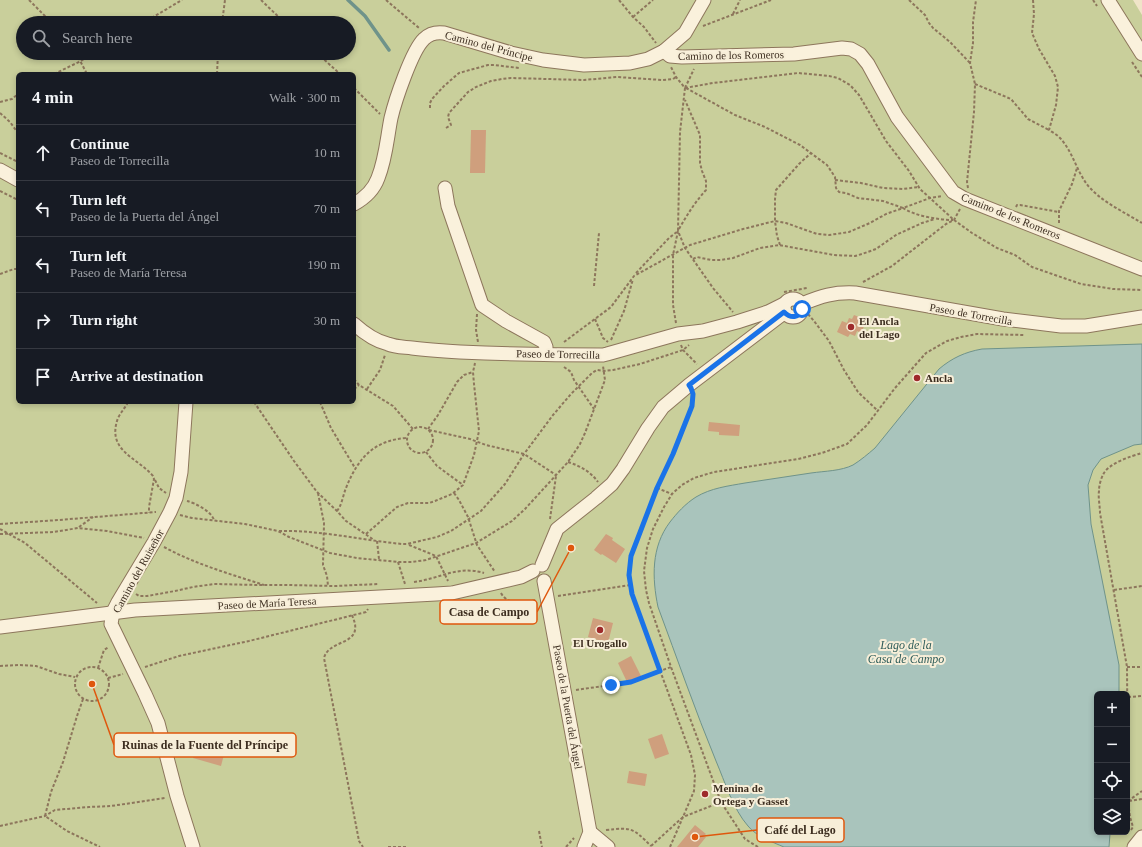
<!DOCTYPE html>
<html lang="en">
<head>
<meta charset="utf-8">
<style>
  :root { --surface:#171b24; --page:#20242c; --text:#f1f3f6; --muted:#9ea1a6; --line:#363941 }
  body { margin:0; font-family:"Times New Roman",serif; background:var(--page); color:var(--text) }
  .controls { position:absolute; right:12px; bottom:12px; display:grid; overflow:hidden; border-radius:6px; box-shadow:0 2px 6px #0003 }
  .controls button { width:36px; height:36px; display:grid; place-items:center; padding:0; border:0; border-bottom:1px solid var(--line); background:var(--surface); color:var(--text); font:20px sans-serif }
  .stop { position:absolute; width:12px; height:12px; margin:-9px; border:3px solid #1a73e8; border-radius:50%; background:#fff }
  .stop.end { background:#1a73e8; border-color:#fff; box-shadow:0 1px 4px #0008 }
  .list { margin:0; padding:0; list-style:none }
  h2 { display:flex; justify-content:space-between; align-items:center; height:52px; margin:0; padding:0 16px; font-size:17px }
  h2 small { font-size:13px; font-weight:400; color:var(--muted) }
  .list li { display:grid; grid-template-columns:26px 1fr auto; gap:12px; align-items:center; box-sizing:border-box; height:56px; padding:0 16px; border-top:1px solid var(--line) }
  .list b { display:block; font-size:15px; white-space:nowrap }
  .list p { margin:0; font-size:13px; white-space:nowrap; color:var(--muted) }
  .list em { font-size:13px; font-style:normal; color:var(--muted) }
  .icon { flex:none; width:22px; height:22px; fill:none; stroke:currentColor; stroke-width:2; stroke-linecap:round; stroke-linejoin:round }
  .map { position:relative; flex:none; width:1142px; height:847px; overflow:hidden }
  .search { position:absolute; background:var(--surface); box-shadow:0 2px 6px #0003; left:16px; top:16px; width:340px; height:44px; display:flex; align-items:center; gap:10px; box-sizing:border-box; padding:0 14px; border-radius:22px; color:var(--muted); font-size:15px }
  .panel { position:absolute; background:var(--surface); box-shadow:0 2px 6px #0003; left:16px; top:72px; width:340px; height:332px; border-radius:6px }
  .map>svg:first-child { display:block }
</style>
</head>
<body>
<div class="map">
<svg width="1142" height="847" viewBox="0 0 1142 847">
  <rect width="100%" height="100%" fill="#f0e4c8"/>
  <!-- green -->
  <path fill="#c9cf9b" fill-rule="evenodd" d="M0,0H1133L1142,15V847H0ZM23,23H349V53H23ZM18,74H354V402H18ZM1097,694H1127V832H1097Z"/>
  <!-- water -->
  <path fill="#a9c4bc" stroke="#6f938a" d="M1142,344V444L1134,445L1101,459L1093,470L1088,485L1091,524L1119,665V694H1097V832H1108L1110,834L1109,847H784C772,842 756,836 748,826C733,809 725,782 716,761C695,710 677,658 658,607C652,578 651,547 670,522C677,513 685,504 696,497C711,488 728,486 745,483C767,480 789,476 811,473C825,471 841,471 853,465C861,460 868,454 875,448L939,369C952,358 965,352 982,349Z"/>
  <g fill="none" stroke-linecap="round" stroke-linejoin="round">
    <!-- stream -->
    <polyline stroke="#6f938a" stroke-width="3.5" points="348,0 365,16 389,50"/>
  </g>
  <!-- building -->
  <g fill="#cf9f7d">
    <polygon points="471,130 486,130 485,173 470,173"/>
    <polygon points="854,315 867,320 861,333 857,331 855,336 850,334 848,337 837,332 842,321 847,323 849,318 852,319"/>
    <polygon points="709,422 740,425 739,436 719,435 719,432 708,431"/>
    <polygon points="606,534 613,538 612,540 625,549 616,563 602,554 601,555 594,550"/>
    <polygon points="593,618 613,623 608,643 588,637"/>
    <polygon points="631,656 641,676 627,682 618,663"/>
    <polygon points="662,734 669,754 655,759 648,739"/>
    <polygon points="198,739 226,747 221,766 193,758"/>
    <polygon points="629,771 647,774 645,786 627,783"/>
    <polygon points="695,825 706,834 704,836 706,837 698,847 677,847"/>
  </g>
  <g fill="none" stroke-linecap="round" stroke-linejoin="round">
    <defs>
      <g id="minor">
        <polyline points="1108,0 1142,54"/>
        <polyline points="664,51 670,56 682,57 794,54 842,48 851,49 860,54 868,64 897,117 953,192 965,199 1142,269"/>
        <polyline points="0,170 18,180"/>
        <polyline points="445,188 448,206 482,305 506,321 544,342 546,347 546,354"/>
        <path d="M354,204C365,198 374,189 378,178C386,158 387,138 391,118C395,101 412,50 424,39C429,34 436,32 444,33L511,53L543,60L584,65L630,63L648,59L664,51L685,33L704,0"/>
        <circle cx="793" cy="308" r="9"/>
        <path d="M802,304C821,296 834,292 855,293L1003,319L1061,326H1086L1142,317"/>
        <path d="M354,324C364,333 375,341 388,344C395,347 404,347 412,348C428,350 444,351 460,352C507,354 555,355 603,355L607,354L678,334L703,331L737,322L768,312L784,304"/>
        <polyline points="186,402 181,472 176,498 170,512 154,542 118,602 113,612 111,624 145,694 158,723 177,796 193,847"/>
        <polyline points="542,565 557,529 596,498 612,484 623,469 648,428 663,407 689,385 785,312"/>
        <polyline points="544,581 590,832 584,847"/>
        <polyline points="0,627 135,610 436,594 452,593 521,577 533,571"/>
        <polyline points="590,832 608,847"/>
        <polyline points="1134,847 1142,837"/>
      </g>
    </defs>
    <!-- minor casing -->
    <use href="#minor" stroke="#8d765c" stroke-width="15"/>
    <!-- path -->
    <g stroke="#8d765c" stroke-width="2" stroke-dasharray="3 2" stroke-linecap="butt">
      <polyline points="29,0 52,23"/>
      <polyline points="261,0 285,23"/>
      <polyline points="386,0 419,28"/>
      <polyline points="619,0 633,17 644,27 656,43"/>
      <polyline points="909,0 925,15 929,23 933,28 950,42 970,63"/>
      <path d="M1033,0L1034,14L1032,33L1039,49L1055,76L1058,87L1056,105L1049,130C1052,132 1056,134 1059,137C1072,150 1076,169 1086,183C1098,200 1124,212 1142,223"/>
      <polyline points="1093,0 1097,6"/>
      <polyline points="733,14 740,0"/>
      <polyline points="633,17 653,0"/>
      <polyline points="143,23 182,0"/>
      <polyline points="222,23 225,0"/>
      <polyline points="703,26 771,0"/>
      <polyline points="76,53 87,74"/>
      <polyline points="317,53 340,74"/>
      <polyline points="1132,62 1142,77"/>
      <polyline points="54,74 81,61 92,53"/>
      <polyline points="217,74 218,53"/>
      <polyline points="975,84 1011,99 1028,119 1049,130"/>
      <polyline points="354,88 380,114"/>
      <polyline points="685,88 713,83 798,73 829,76 838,78 850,85 859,95 886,141 909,171 920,189 954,220 972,233 997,248 1015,255 1032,267 1081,284 1113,289 1142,290"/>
      <polyline points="685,88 694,69"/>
      <polyline points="686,88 735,115 765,127 800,145 827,165 835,177 836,188 839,192 846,193 858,198 883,201 903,208 930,198 942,196"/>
      <polyline points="0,102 12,99 18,94"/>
      <polyline points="430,108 430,103 432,99 444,86 459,73 488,65 494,65 519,68"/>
      <polyline points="0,113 10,122 18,133"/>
      <polyline points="446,128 451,125 448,117 449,113 468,92 476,87 491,81 502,79 511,78 584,80 617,77 662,80 673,79 676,77"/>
      <polyline points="0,153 18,162"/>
      <polyline points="835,180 861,183 883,188 903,189 919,187"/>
      <polyline points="968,188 967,182 974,112 975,84 970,63 973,43 973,22 976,0"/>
      <polyline points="0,191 18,200"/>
      <polyline points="1016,207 1017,205 1020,205 1059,212"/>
      <polyline points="1059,223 1059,211 1072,184 1077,168"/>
      <path d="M679,229C687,215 695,202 706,190V181L702,171L700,163V135L685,100"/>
      <polyline points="780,245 777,236 775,221 775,199 776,190 799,164 811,153"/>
      <polyline points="693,259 697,257 711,260 721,260 733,258 760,248 779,245 834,255 855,256 862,254 876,249 896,235 922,223 935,219"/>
      <polyline points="636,273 669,238 678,231 680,132 685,88 676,77 671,67"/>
      <polyline points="0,274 14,269 18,269"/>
      <polyline points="863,282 892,266 946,224 954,220 960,209"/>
      <polyline points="594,286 599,233"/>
      <polyline points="784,292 807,288"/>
      <polyline points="477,314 476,330 478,342"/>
      <polyline points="808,314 814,321 829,341 844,370 858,392 878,411"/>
      <polyline points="595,319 603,338 608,342"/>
      <polyline points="676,323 673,305 673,255 678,231 685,248 713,288 733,312"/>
      <polyline points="611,340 624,311 633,279"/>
      <path d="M564,342L611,307L634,276L690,245L743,229L775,221L786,223L817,234L829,235L849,232L870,223L886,214L903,208C915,216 939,220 953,220"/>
      <polyline points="681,345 683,350 697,364"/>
      <polyline points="564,367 571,372 574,380 594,409"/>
      <polyline points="354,379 359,385 393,406 413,429"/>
      <polyline points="354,389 359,385"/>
      <polyline points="367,389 380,370 385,355"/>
      <path d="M128,402C125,408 121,412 118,418C106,451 137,457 153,476L154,479L149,507V513"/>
      <polyline points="254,402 294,461 317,492 337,511 346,521 374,540"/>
      <polyline points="320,402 331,428 355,468"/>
      <circle cx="420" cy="440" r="13"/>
      <polyline points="428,429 438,415 457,382 464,375 473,372"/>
      <polyline points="429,430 470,439 486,445 524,454 556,475"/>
      <polyline points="426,452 437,466 463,485"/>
      <path d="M568,462C580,466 590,471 598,482"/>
      <polyline points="155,480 159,488 166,493"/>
      <polyline points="657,488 672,494"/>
      <polyline points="318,493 324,523 323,565 327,576 328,586"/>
      <polyline points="454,493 459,500 468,517 477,545 495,572"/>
      <path d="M187,501C195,503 211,511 214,520"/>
      <path d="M337,511C342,505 343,495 346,488C358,458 374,440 407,438"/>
      <polyline points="180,515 192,518 245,524 278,531 289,537 330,553 357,558 398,562 412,562 426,560 476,543 512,521 525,509 568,462 580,444 585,433 605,380 603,366"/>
      <polyline points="550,519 556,476"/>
      <polyline points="0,524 59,520 156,512"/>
      <polyline points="79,527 93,517"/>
      <polyline points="0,529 25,543 97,603"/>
      <path d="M279,531C320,530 361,540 402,544H407L437,537L451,531L481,511L505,484L524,454L553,415L571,394L592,373L597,370L604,371L613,370L640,364L683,350L689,345"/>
      <polyline points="0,534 54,532 78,528 107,531 144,538"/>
      <polyline points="366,534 397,507 408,503 429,503 435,501 452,494 463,485 474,455 479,431 474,384 473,372 475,363"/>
      <polyline points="377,541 379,559"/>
      <polyline points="409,545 436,556 448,581"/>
      <path d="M164,547C195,564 230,574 264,585"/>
      <polyline points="398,562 405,584"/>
      <path d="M414,582C439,579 458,565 484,573"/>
      <polyline points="1114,590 1142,586"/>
      <path d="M501,593C508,606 524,603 536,600"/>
      <polyline points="136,594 139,596 147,596 175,591 193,587 214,584 259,585 287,585 335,586 378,584"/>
      <polyline points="558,596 630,585"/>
      <path d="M352,615C354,620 356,625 355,630C353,644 328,642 324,658L359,841L363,847"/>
      <polyline points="0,666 20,665 36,666 59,674 75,677"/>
      <circle cx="92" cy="684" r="17"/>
      <polyline points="145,667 179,656 249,641 366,612 368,609"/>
      <polyline points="1127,667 1142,667"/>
      <polyline points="98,668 104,650 109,647"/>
      <polyline points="108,678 123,674"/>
      <polyline points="576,690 631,682 660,671 671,667"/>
      <polyline points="1128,697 1142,696"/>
      <polyline points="83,699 77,716 63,762 51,792 45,816 67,831 100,847"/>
      <polyline points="1128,801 1142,791"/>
      <polyline points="1129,801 1142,799"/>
      <polyline points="0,826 45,816 55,810 89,807 111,806 165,798"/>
      <path d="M606,830C632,827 633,828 651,846"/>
      <path d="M1131,830L1133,827L1130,817L1128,801L1127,667L1100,513C1100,506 1098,498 1099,491C1099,485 1101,478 1104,473C1110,463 1131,456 1142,453"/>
      <polyline points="539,831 542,847"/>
      <polyline points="651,846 683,817 694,791 695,775 691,755 632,594 629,575 631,556 657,488 673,454 692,406 693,397"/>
      <polyline points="388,847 408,847"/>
      <polyline points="566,847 574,838"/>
      <polyline points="670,847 683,817 721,802"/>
      <polyline points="758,847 745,839 721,802 671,667 649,603 646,590 644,571 647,548 653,529 664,507 672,494 682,485 694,478 714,472 798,459 822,453 847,444 867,425 895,388 926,353 947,341 961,337 977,334 1025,335"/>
    </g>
    <!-- minor -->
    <use href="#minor" stroke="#faf1dc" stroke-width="13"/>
  </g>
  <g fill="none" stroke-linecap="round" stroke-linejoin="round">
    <!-- route -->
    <path stroke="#1a73e8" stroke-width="5" d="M611,685L631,682L660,671L632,594L629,575L631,556L657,488L673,454L692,406L693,394L691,388L689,385L784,312C791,319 799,318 802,309"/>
  </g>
  <!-- markers -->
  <g fill="#9e2a2b" stroke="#f7eed8" stroke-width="1.5">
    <circle cx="851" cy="327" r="4"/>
    <circle cx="917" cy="378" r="4"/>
    <circle cx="600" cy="630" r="4"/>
    <circle cx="705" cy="794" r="4"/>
  </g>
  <g text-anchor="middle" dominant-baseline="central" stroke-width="4" stroke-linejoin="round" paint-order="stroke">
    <!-- street labels -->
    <g font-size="11" fill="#3d2e20" stroke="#f7eed8">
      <text transform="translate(489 46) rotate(15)">Camino del Príncipe</text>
      <text transform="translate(731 55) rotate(-1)">Camino de los Romeros</text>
      <text transform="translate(1011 216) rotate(22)">Camino de los Romeros</text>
      <text transform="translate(971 314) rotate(10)">Paseo de Torrecilla</text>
      <text transform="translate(558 354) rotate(1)">Paseo de Torrecilla</text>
      <text transform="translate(138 571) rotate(-61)">Camino del Ruiseñor</text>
      <text transform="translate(267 603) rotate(-3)">Paseo de María Teresa</text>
      <text transform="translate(568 707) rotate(80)">Paseo de la Puerta del Ángel</text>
    </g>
    <!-- poi labels -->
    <g font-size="11" font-weight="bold" fill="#3d2e20" stroke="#f7eed8" text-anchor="start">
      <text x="859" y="321">El Ancla<tspan x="859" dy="13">del Lago</tspan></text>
      <text x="925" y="378">Ancla</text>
      <text x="600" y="643" text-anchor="middle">El Urogallo</text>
      <text x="713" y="788">Menina de<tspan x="713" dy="13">Ortega y Gasset</tspan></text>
    </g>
    <!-- water labels -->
    <g font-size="12" font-style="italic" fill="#2f5d5a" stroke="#f7eed8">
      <text x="906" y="645">Lago de la<tspan x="906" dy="14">Casa de Campo</tspan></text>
    </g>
  </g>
  <!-- callouts -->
  <path fill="none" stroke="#df570d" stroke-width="1.5" d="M571 548L537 612M92 684L114 745M695 837L757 830"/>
  <g fill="#df570d" stroke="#f7eed8" stroke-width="1.5">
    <circle cx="571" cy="548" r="4"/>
    <circle cx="92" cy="684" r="4"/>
    <circle cx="695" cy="837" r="4"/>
  </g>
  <g fill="#f7eed8" stroke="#df570d" stroke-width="1.5">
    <rect x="440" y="600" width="97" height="24" rx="4"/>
    <rect x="114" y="733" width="182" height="24" rx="4"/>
    <rect x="757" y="818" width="87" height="24" rx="4"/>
  </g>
  <g font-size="12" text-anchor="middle" font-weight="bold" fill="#3d2e20">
    <text x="489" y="616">Casa de Campo</text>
    <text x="205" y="749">Ruinas de la Fuente del Príncipe</text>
    <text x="800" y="834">Café del Lago</text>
  </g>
</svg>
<div class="controls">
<button>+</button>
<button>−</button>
<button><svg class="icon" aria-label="locate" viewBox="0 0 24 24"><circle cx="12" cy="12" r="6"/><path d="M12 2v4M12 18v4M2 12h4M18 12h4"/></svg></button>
<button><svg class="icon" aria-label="layers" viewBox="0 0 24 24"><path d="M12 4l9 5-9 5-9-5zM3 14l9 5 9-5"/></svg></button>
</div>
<div class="stop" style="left:802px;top:309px"></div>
<div class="stop end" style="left:611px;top:685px"></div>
<div class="search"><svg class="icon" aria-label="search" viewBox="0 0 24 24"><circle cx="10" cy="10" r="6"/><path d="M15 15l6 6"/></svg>Search here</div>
<section class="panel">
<h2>4 min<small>Walk · 300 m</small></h2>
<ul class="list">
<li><svg class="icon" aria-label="ahead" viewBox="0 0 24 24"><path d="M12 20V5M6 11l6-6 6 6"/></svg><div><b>Continue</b><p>Paseo de Torrecilla</p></div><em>10 m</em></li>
<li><svg class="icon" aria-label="left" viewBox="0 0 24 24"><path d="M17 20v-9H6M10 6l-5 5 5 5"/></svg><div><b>Turn left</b><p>Paseo de la Puerta del Ángel</p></div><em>70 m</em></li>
<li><svg class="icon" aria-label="left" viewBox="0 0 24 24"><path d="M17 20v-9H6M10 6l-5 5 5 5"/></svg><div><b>Turn left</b><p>Paseo de María Teresa</p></div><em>190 m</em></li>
<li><svg class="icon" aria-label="right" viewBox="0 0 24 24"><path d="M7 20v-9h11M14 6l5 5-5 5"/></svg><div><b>Turn right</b></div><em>30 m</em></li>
<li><svg class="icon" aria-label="arrive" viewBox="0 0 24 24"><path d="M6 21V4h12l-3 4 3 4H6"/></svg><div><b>Arrive at destination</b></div></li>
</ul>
</section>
</div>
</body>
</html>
